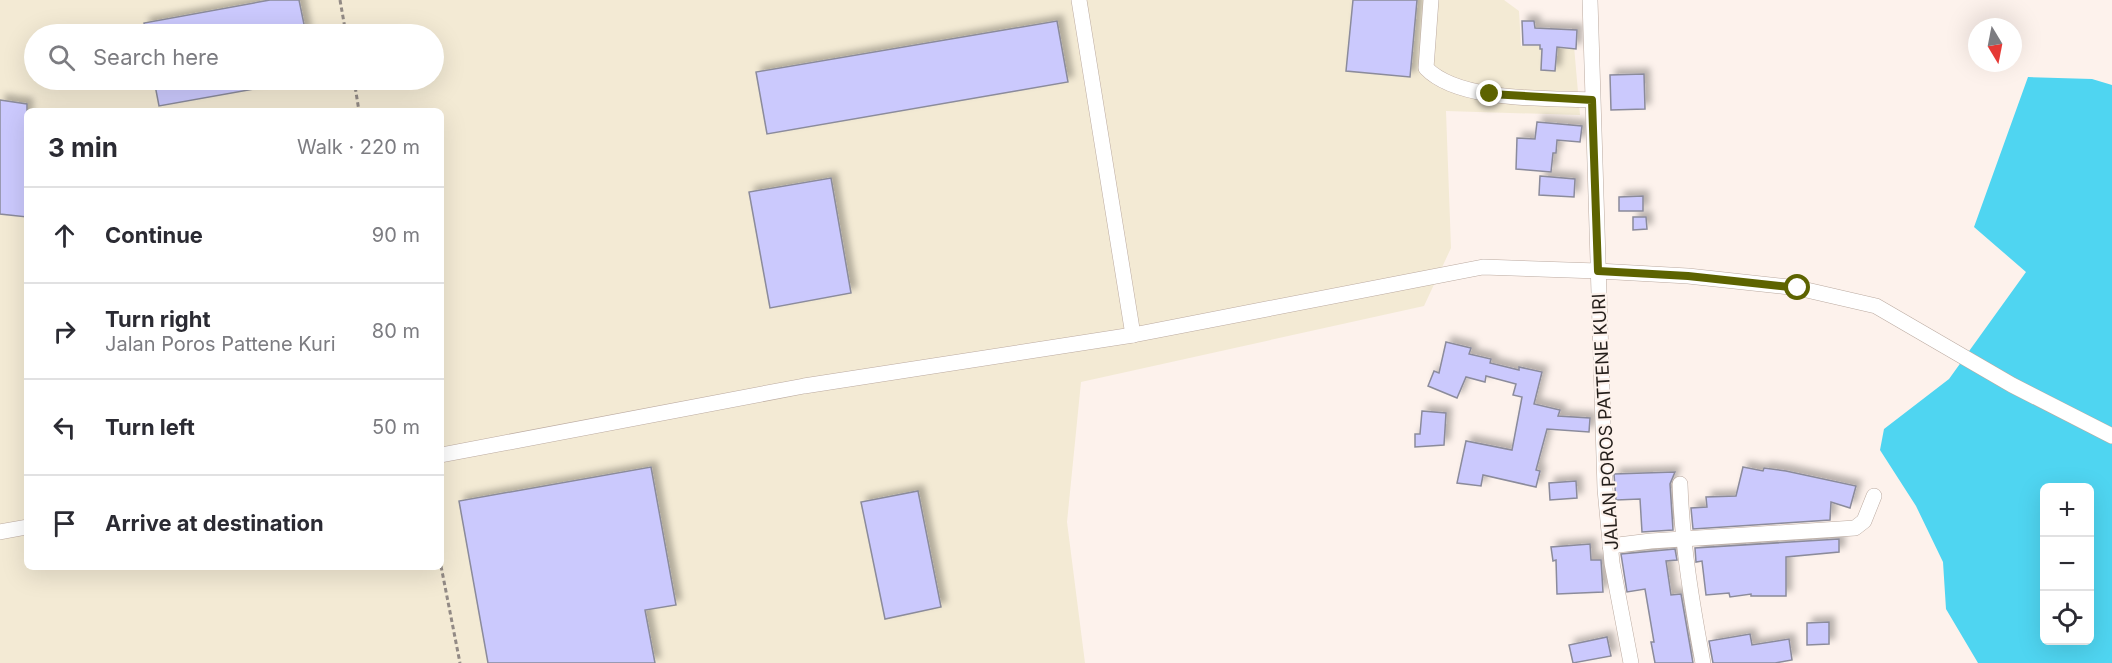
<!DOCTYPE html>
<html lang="en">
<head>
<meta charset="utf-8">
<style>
  :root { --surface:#fff; --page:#f2f2f3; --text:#2b2b33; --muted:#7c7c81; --line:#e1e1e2 }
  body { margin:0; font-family:Inter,sans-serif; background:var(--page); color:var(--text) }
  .controls { position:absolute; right:18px; bottom:18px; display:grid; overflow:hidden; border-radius:9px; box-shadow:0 6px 24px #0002 }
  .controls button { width:54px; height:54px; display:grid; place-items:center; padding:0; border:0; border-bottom:2px solid var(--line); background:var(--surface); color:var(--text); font:30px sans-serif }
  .compass { position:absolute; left:1968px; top:18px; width:54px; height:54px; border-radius:50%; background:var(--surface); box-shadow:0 6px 24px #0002; rotate:170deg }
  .stop { position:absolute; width:18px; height:18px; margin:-14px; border:4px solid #5d6300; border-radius:50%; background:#fff }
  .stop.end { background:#5d6300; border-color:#fff; box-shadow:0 2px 6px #0008 }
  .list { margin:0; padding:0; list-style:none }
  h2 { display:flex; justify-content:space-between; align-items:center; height:78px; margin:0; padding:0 24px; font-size:26px }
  h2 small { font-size:20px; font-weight:400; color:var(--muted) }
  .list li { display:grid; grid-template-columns:39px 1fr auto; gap:18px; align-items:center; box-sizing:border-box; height:96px; padding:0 24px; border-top:2px solid var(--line) }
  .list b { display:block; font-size:22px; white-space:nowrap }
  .list p { margin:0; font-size:20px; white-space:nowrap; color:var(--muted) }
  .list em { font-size:20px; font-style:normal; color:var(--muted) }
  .icon { flex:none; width:33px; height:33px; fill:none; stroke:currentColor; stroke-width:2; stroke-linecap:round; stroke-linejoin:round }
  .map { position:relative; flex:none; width:2112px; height:663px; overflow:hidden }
  .search { position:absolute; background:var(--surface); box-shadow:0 6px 24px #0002; left:24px; top:24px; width:420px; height:66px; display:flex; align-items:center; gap:15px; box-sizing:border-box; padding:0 21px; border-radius:33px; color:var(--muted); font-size:22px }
  .panel { position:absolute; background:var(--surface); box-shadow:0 6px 24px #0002; left:24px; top:108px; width:420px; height:462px; border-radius:9px }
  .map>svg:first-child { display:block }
</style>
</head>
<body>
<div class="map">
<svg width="2112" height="663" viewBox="0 0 2112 663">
  <defs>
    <filter id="shadow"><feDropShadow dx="5.5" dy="-5.5" stdDeviation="3" flood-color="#0004"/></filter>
  </defs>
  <rect width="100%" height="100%" fill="#fdf2ec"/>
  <!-- industrial -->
  <path fill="#f3ead4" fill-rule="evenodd" d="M0,0H1504L1519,11L1521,46H1574L1580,115L1446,111L1451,248L1424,306L1081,382L1067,522L1085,663H0ZM34,34H434V80H34ZM27,111H441V567H27Z"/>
  <!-- water -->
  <path fill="#4fd5f1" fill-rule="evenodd" d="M2028,77L2092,79L2112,85V663H1978L1946,609L1943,562L1916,506L1880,450L1884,429L1949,379L2026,272L1974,227ZM2044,488H2090V640H2044Z"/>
  <!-- building -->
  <g fill="#cbc9fd" stroke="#8b8b9b" stroke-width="1.5" filter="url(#shadow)">
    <polygon points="270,0 299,0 306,34 146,34 144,23"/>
    <polygon points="1353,0 1417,0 1410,77 1346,71"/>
    <polygon points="1057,21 1068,82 767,134 756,72"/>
    <polygon points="1522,21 1534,21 1535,28 1577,30 1576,49 1557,47 1555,71 1541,70 1542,49 1540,49 1540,45 1523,45"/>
    <polygon points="1644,74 1645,109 1611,110 1610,75"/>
    <polygon points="154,80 271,80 271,86 159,106"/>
    <polygon points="0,100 27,104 27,217 0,214"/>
    <polygon points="1537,122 1582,126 1580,142 1557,140 1556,153 1553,153 1551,172 1516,169 1517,138 1535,139"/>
    <polygon points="1540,176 1575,179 1574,197 1539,195"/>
    <polygon points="831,178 851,293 770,308 749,192"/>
    <polygon points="1643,196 1643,211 1619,211 1619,197"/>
    <polygon points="1633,217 1646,217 1647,229 1633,230"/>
    <polygon points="1446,342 1471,348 1469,354 1491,359 1490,363 1519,370 1519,367 1542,372 1534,404 1560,410 1558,416 1590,418 1589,432 1547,429 1536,470 1540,471 1536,487 1483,475 1481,486 1457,483 1466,441 1512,450 1522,397 1513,395 1516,384 1486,376 1485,382 1466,377 1457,398 1428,386 1434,371 1439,373"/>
    <polygon points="1422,411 1446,413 1444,445 1415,447 1415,434 1420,434"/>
    <polygon points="651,467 676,605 645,610 655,663 488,663 459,501"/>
    <polygon points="1743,467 1763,471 1764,468 1786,471 1856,486 1850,508 1831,502 1830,520 1693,529 1691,508 1707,507 1706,497 1736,496"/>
    <polygon points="1675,472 1670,484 1673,530 1642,532 1640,499 1616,500 1614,474"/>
    <polygon points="1576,481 1577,498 1550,500 1549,483"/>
    <polygon points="918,491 941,607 885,619 861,502"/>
    <polygon points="1839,539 1839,552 1786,557 1786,596 1751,596 1751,594 1730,597 1729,593 1706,595 1702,561 1696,562 1695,548"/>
    <polygon points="1590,544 1591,560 1601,560 1603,592 1557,594 1556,560 1553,561 1551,547"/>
    <polygon points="1675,549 1677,560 1666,561 1671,595 1681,594 1693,663 1655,663 1651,642 1654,642 1645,589 1627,592 1621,554"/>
    <polygon points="1829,622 1829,644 1807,645 1807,623"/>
    <polygon points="1750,634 1752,645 1789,639 1792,660 1775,663 1713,663 1709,641"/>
    <polygon points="1607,637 1611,656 1573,663 1569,645"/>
  </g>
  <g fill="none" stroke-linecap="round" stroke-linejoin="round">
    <defs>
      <g id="minor">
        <polyline points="1079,0 1133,335"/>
        <path d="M1431,0L1426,68C1458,102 1548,98 1592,100"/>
        <polyline points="1590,0 1605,489 1612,563 1631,663"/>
        <polyline points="441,455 804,386 1133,335 1483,267 1598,271 1688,276 1798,288 1876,306 2012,385 2112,436"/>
        <path d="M1680,484C1682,544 1692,604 1703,663"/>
        <polyline points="0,532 27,527"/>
        <polyline points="1610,546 1651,541 1855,528 1864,521 1874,496"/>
      </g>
    </defs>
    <!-- minor casing -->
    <use href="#minor" stroke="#bbaaa0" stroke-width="16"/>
    <!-- path -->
    <g stroke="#928a85" stroke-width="3" stroke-dasharray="4.5 3" stroke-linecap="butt">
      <polyline points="340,0 346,34"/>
      <polyline points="354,80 359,111"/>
      <polyline points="441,566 460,663"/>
    </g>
    <!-- minor -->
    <use href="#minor" stroke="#fff" stroke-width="15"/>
  </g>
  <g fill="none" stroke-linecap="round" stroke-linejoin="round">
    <!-- route -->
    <polyline stroke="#5d6300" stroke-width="8" points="1490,94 1592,100 1598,271 1688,276 1798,288"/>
  </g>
  <g text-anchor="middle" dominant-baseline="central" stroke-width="4.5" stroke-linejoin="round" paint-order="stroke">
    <!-- street labels -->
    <g font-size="18" fill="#241e1a" stroke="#fdf2ec">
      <text transform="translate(1605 422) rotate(-93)">JALAN POROS PATTENE KURI</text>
    </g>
  </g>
</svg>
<div class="controls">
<button>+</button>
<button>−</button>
<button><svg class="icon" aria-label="locate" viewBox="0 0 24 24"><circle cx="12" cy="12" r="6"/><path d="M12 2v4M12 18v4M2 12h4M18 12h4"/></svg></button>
</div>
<svg class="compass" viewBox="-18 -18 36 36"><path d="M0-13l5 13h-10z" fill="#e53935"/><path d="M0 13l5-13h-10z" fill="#7c7c81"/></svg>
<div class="stop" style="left:1798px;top:288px"></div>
<div class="stop end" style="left:1490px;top:94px"></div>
<div class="search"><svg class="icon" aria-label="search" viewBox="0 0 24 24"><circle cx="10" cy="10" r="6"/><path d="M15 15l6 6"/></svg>Search here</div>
<section class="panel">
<h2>3 min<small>Walk · 220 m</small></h2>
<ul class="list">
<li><svg class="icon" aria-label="ahead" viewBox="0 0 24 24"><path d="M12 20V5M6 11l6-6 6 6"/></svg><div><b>Continue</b></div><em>90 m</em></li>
<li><svg class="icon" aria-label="right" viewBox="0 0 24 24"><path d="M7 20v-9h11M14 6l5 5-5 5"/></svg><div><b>Turn right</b><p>Jalan Poros Pattene Kuri</p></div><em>80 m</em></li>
<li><svg class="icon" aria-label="left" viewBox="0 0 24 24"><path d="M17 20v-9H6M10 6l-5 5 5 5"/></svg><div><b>Turn left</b></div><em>50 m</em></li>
<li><svg class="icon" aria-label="arrive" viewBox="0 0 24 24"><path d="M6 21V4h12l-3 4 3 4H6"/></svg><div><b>Arrive at destination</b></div></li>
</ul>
</section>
</div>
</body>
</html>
